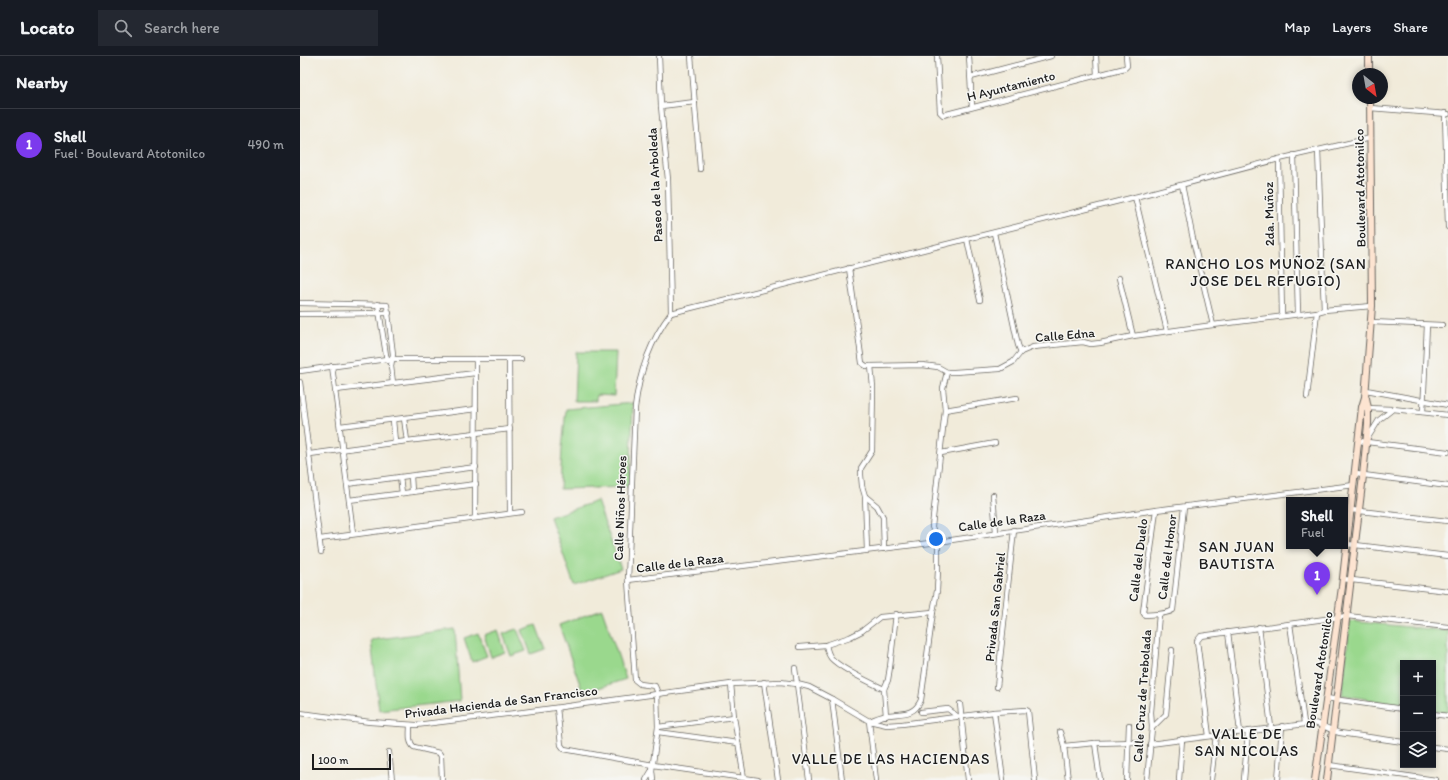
<!DOCTYPE html>
<html lang="en">
<head>
<meta charset="utf-8">
<style>
  :root { --surface:#171b24; --page:#242831; --text:#f1f3f6; --muted:#9ea1a6; --line:#363941; --accent:#7c3aed }
  body { margin:0; font-family:Itim,sans-serif; background:var(--page); color:var(--text) }
  .controls { position:absolute; right:12px; bottom:12px; display:grid; overflow:hidden; border-radius:0px; box-shadow:0 2px 6px #0003 }
  .controls button { width:36px; height:36px; display:grid; place-items:center; padding:0; border:0; border-bottom:1px solid var(--line); background:var(--surface); color:var(--text); font:20px sans-serif }
  .compass { position:absolute; left:1052px; top:12px; width:36px; height:36px; border-radius:50%; background:var(--surface); box-shadow:0 2px 6px #0003; rotate:149deg }
  .scale { position:absolute; left:12px; bottom:10px; width:79px; box-sizing:border-box; padding-left:4px; border:2px solid #1c1c1c; border-top:0; font-size:11px; line-height:14px; white-space:nowrap; color:#1c1c1c; -webkit-text-stroke:3px #f6f6f2; paint-order:stroke }
  .you { position:absolute; left:636px; top:483px; width:14px; height:14px; margin:-10px; border:3px solid #fff; border-radius:50%; background:#1a73e8; box-shadow:0 0 0 6px #1a73e833 }
  .badge { display:grid; place-items:center; width:26px; height:26px; border-radius:50%; background:var(--accent); color:#fff; font-size:13px; font-weight:700 }
  .pin { position:absolute; translate:-50% -33px; filter:drop-shadow(0 1px 2px #0008) }
  .pin::after { content:''; position:absolute; top:21px; width:14px; height:12px; background:inherit; clip-path:polygon(0 0,100% 0,50% 100%) }
  .popup { position:absolute; left:986px; top:441px; width:62px; height:52px; box-sizing:border-box; display:grid; place-content:center; border-radius:0px; background:var(--surface); filter:drop-shadow(0 1px 3px #0005); font-size:13px; white-space:nowrap; color:var(--muted) }
  .popup b { font-size:15px; color:var(--text) }
  .popup::after { content:''; position:absolute; left:50%; top:100%; margin-left:-8px; border:8px solid transparent; border-top-color:var(--surface) }
  .list { margin:0; padding:0; list-style:none }
  h2 { display:flex; justify-content:space-between; align-items:center; height:52px; margin:0; padding:0 16px; font-size:17px }
  h2 small { font-size:13px; font-weight:400; color:var(--muted) }
  .list li { display:grid; grid-template-columns:26px 1fr auto; gap:12px; align-items:center; box-sizing:border-box; height:72px; padding:0 16px; border-top:1px solid var(--line) }
  .list b { display:block; font-size:15px; white-space:nowrap }
  .list p { margin:0; font-size:13px; white-space:nowrap; color:var(--muted) }
  .list em { font-size:13px; font-style:normal; color:var(--muted) }
  .icon { flex:none; width:22px; height:22px; fill:none; stroke:currentColor; stroke-width:2; stroke-linecap:round; stroke-linejoin:round }
  .map { position:relative; flex:none; width:1148px; height:724px; overflow:hidden }
  header { display:flex; align-items:center; gap:24px; box-sizing:border-box; height:56px; padding:0 20px; background:var(--surface); border-bottom:1px solid var(--line) }
  header strong { font-size:19px }
  nav { display:flex; gap:22px; margin-inline-start:auto; font-size:14px }
  .search { width:280px; height:36px; background:var(--page); display:flex; align-items:center; gap:10px; box-sizing:border-box; padding:0 14px; border-radius:0px; color:var(--muted); font-size:15px }
  main { display:flex }
  aside { flex:1; background:var(--surface) }
  .map>svg:first-child { display:block }
</style>
</head>
<body>
<header>
<strong>Locato</strong>
<div class="search"><svg class="icon" aria-label="search" viewBox="0 0 24 24"><circle cx="10" cy="10" r="6"/><path d="M15 15l6 6"/></svg>Search here</div>
<nav><a>Map</a><a>Layers</a><a>Share</a></nav>
</header>
<main>
<aside>
<h2>Nearby<small></small></h2>
<ul class="list">
<li><span class="badge">1</span><div><b>Shell</b><p>Fuel · Boulevard Atotonilco</p></div><em>490 m</em></li>
</ul>
</aside>
<div class="map">
<svg width="1148" height="724" viewBox="0 0 1148 724">
  <rect width="100%" height="100%" fill="#f6f6f2"/>
  <filter id="ink" filterUnits="userSpaceOnUse"><feTurbulence type="fractalNoise" baseFrequency=".025" numOctaves="2"/><feDisplacementMap in="SourceGraphic" scale="8" xChannelSelector="R" yChannelSelector="G"/><feConvolveMatrix kernelMatrix="1 2 1 2 8 2 1 2 1" color-interpolation-filters="sRGB"/></filter>
  <filter id="wash" filterUnits="userSpaceOnUse"><feTurbulence type="fractalNoise" baseFrequency=".012" numOctaves="4" result="noise"/><feDisplacementMap in="SourceGraphic" scale="16" xChannelSelector="R" yChannelSelector="G"/><feGaussianBlur stdDeviation="0.9" result="paint"/><feColorMatrix in="noise" values="0 0 0 0 0 0 0 0 0 0 0 0 0 0 0 0 0 1.4 0 .05"/><feComposite in="paint" operator="in"/></filter>
  <g filter="url(#wash)">
    <rect width="100%" height="100%" fill="#f1ebda"/>
    <!-- park -->
    <g fill="#9ad88d" stroke="#5b7a54">
      <polygon points="276,296 316,296 314,340 296,339 296,345 274,345"/>
      <polygon points="333,347 330,431 260,433 262,392 266,353"/>
      <polygon points="297,445 321,513 274,529 250,461"/>
      <polygon points="302,553 326,623 283,637 259,569"/>
      <polygon points="1050,565 1148,575 1148,657 1133,655 1133,607 1103,607 1103,649 1042,639"/>
      <polygon points="236,569 245,593 231,598 222,574"/>
      <polygon points="155,573 160,645 79,654 71,584"/>
      <polygon points="217,573 226,595 211,600 203,578"/>
      <polygon points="198,574 205,596 191,601 184,579"/>
      <polygon points="178,577 187,600 172,606 164,582"/>
    </g>
  </g>
  <g filter="url(#ink)">
    <g fill="none" stroke-linecap="round" stroke-linejoin="round">
      <defs>
        <g id="street">
          <polyline points="359,0 361,50 368,124 371,257"/>
          <polyline points="391,0 400,113"/>
          <polyline points="637,0 640,56 643,59 825,12 827,10 826,0"/>
          <polyline points="669,0 672,51"/>
          <polyline points="796,0 797,19"/>
          <polyline points="671,21 751,0"/>
          <polyline points="361,50 395,46"/>
          <polyline points="1070,52 1148,58"/>
          <polyline points="1145,57 1148,171"/>
          <polyline points="1018,94 1024,254"/>
          <polyline points="994,99 998,258"/>
          <polyline points="979,103 982,260"/>
          <polyline points="882,129 894,188 913,269"/>
          <polyline points="835,141 867,275"/>
          <polyline points="694,177 718,289 721,296"/>
          <polyline points="667,183 680,244"/>
          <polyline points="549,212 562,307 566,310 571,310 622,309 638,311 647,316 654,316 700,313 713,306 721,296 733,291 783,286 791,288 800,287 833,280 913,269 1017,256 1024,254 1072,250"/>
          <polyline points="819,222 833,280"/>
          <polyline points="0,247 87,249 93,298 91,310 93,327"/>
          <polyline points="78,248 86,299 88,305"/>
          <polyline points="371,257 835,141 979,103 1071,82"/>
          <polyline points="0,258 89,257"/>
          <polyline points="1071,266 1142,269"/>
          <polyline points="209,303 210,457"/>
          <polyline points="32,310 53,477"/>
          <polyline points="571,310 573,331 572,395 561,412 561,419 562,430 565,440 577,450 583,461 584,493"/>
          <polyline points="0,315 87,303 221,303"/>
          <polyline points="0,326 21,496"/>
          <polyline points="36,334 175,317"/>
          <polyline points="1066,334 1148,349"/>
          <polyline points="1007,341 1017,256"/>
          <polyline points="1066,352 1093,353 1148,359"/>
          <polyline points="645,354 717,342"/>
          <polyline points="1123,356 1127,269"/>
          <polyline points="104,362 107,385"/>
          <polyline points="93,364 95,386"/>
          <polyline points="40,370 176,353"/>
          <polyline points="1067,383 1079,364 1093,353"/>
          <polyline points="1059,385 1148,396"/>
          <polyline points="641,397 695,387"/>
          <polyline points="10,398 107,385 210,373"/>
          <polyline points="1056,418 1148,430"/>
          <polyline points="111,420 112,436"/>
          <polyline points="100,421 102,437"/>
          <polyline points="47,428 176,411"/>
          <polyline points="693,439 696,476"/>
          <polyline points="565,440 567,494"/>
          <polyline points="49,444 176,428"/>
          <path d="M856,454L843,556L845,559C853,558 866,559 873,554L884,451"/>
          <polyline points="1051,454 1148,465"/>
          <polyline points="175,462 176,303"/>
          <polyline points="20,483 222,456"/>
          <polyline points="1047,488 1148,500"/>
          <polyline points="1043,523 1148,535"/>
          <polyline points="328,524 638,486 856,454 1054,429"/>
          <polyline points="990,568 1004,667"/>
          <polyline points="959,571 971,671"/>
          <polyline points="928,576 940,676"/>
          <path d="M526,589C527,594 528,598 531,602C541,613 569,626 584,633L586,660"/>
          <polyline points="499,591 526,589 550,581 562,575 580,561 633,556"/>
          <polyline points="495,612 509,724"/>
          <polyline points="464,626 478,724"/>
          <polyline points="431,628 434,661 444,722"/>
          <polyline points="697,631 714,474"/>
          <polyline points="584,633 588,624 590,611 596,558"/>
          <polyline points="1026,642 1103,653"/>
          <polyline points="532,643 542,724"/>
          <polyline points="660,648 668,724"/>
          <polyline points="257,652 261,689 264,693 353,709 458,724"/>
          <polyline points="621,656 648,653 657,660"/>
          <polyline points="694,656 703,724"/>
          <polyline points="0,657 70,666 116,669 224,656 431,628 480,626 497,628 509,631 532,643 569,665 587,669 602,668 694,656 726,654 728,655 735,724"/>
          <polyline points="1133,658 1148,660"/>
          <path d="M110,669C110,677 108,686 114,691L139,697L141,700L142,724"/>
          <polyline points="358,671 434,661"/>
          <polyline points="852,672 866,658 872,594"/>
          <polyline points="358,676 438,687"/>
          <polyline points="760,676 764,690 768,724"/>
          <polyline points="909,680 897,585 901,580 1047,560 1148,571"/>
          <polyline points="795,687 800,724"/>
          <path d="M850,688L1013,667C1023,668 1030,675 1040,677L1103,686"/>
          <polyline points="764,690 795,687 837,686"/>
          <polyline points="1133,691 1148,693"/>
          <polyline points="89,696 92,724"/>
          <polyline points="1029,709 1136,724"/>
          <polyline points="346,724 352,714"/>
          <path d="M353,724L352,714L358,671L357,635L355,630L340,628L335,624L328,524L335,352C339,317 350,285 371,257"/>
          <path d="M576,724L569,665C575,663 581,660 588,659C602,657 614,660 621,644L633,556L637,535L638,514V486L632,471L645,354L643,332L647,316"/>
          <polyline points="827,724 829,669"/>
          <polyline points="847,724 852,672 851,656 859,558"/>
          <polyline points="879,724 882,683"/>
          <polyline points="911,724 916,679"/>
          <polyline points="944,724 948,675"/>
          <polyline points="978,724 982,670"/>
        </g>
        <g id="secondary">
          <polyline points="1069,0 1069,18"/>
          <polyline points="1015,724 1042,531 1062,351 1065,341 1072,250 1070,42"/>
          <polyline points="1027,724 1063,420 1068,368 1068,352 1066,342"/>
        </g>
      </defs>
      <!-- street casing -->
      <use href="#street" stroke="#67645e" stroke-width="6"/>
      <!-- secondary casing -->
      <use href="#secondary" stroke="#67645e" stroke-width="8"/>
      <!-- street -->
      <use href="#street" stroke="#fff" stroke-width="4.5"/>
      <!-- secondary -->
      <use href="#secondary" stroke="#fde4d1" stroke-width="6"/>
    </g>
  </g>
  <g text-anchor="middle" dominant-baseline="central" stroke-width="3" stroke-linejoin="round" paint-order="stroke">
    <!-- street labels -->
    <g font-size="13" fill="#1c1c1c" stroke="#f6f6f2">
      <text transform="translate(711 30) rotate(-14)">H Ayuntamiento</text>
      <text transform="translate(355 129) rotate(-93)">Paseo de la Arboleda</text>
      <text transform="translate(1060 132) rotate(-91)">Boulevard Atotonilco</text>
      <text transform="translate(969 158) rotate(-91)">2da. Muñoz</text>
      <text transform="translate(765 279) rotate(-5)">Calle Edna</text>
      <text transform="translate(320 452) rotate(-88)">Calle Niños Héroes</text>
      <text transform="translate(702 465) rotate(-8)">Calle de la Raza</text>
      <text transform="translate(867 501) rotate(-83)">Calle del Honor</text>
      <text transform="translate(838 504) rotate(-83)">Calle del Duelo</text>
      <text transform="translate(380 507) rotate(-7)">Calle de la Raza</text>
      <text transform="translate(695 551) rotate(-84)">Privada San Gabriel</text>
      <text transform="translate(1019 614) rotate(-81)">Boulevard Atotonilco</text>
      <text transform="translate(842 640) rotate(-86)">Calle Cruz de Trebolada</text>
      <text transform="translate(201 646) rotate(-7)">Privada Hacienda de San Francisco</text>
    </g>
    <!-- quarter labels -->
    <g font-size="15" letter-spacing="1" fill="#1c1c1c" stroke="#f6f6f2">
      <text x="966" y="208">RANCHO LOS MUÑOZ (SAN<tspan x="966" dy="17">JOSE DEL REFUGIO)</tspan></text>
      <text x="937" y="491">SAN JUAN<tspan x="937" dy="17">BAUTISTA</tspan></text>
      <text x="947" y="678">VALLE DE<tspan x="947" dy="17">SAN NICOLAS</tspan></text>
      <text x="591" y="703">VALLE DE LAS HACIENDAS</text>
    </g>
  </g>
</svg>
<div class="controls">
<button>+</button>
<button>−</button>
<button><svg class="icon" aria-label="layers" viewBox="0 0 24 24"><path d="M12 4l9 5-9 5-9-5zM3 14l9 5 9-5"/></svg></button>
</div>
<svg class="compass" viewBox="-18 -18 36 36"><path d="M0-13l5 13h-10z" fill="#e53935"/><path d="M0 13l5-13h-10z" fill="#9ea1a6"/></svg>
<div class="scale">100 m</div>
<div class="you"></div>
<div class="pin badge" style="left:1017px;top:539px">1</div>
<div class="popup"><b>Shell</b>Fuel</div>
</div>
</main>
</body>
</html>
